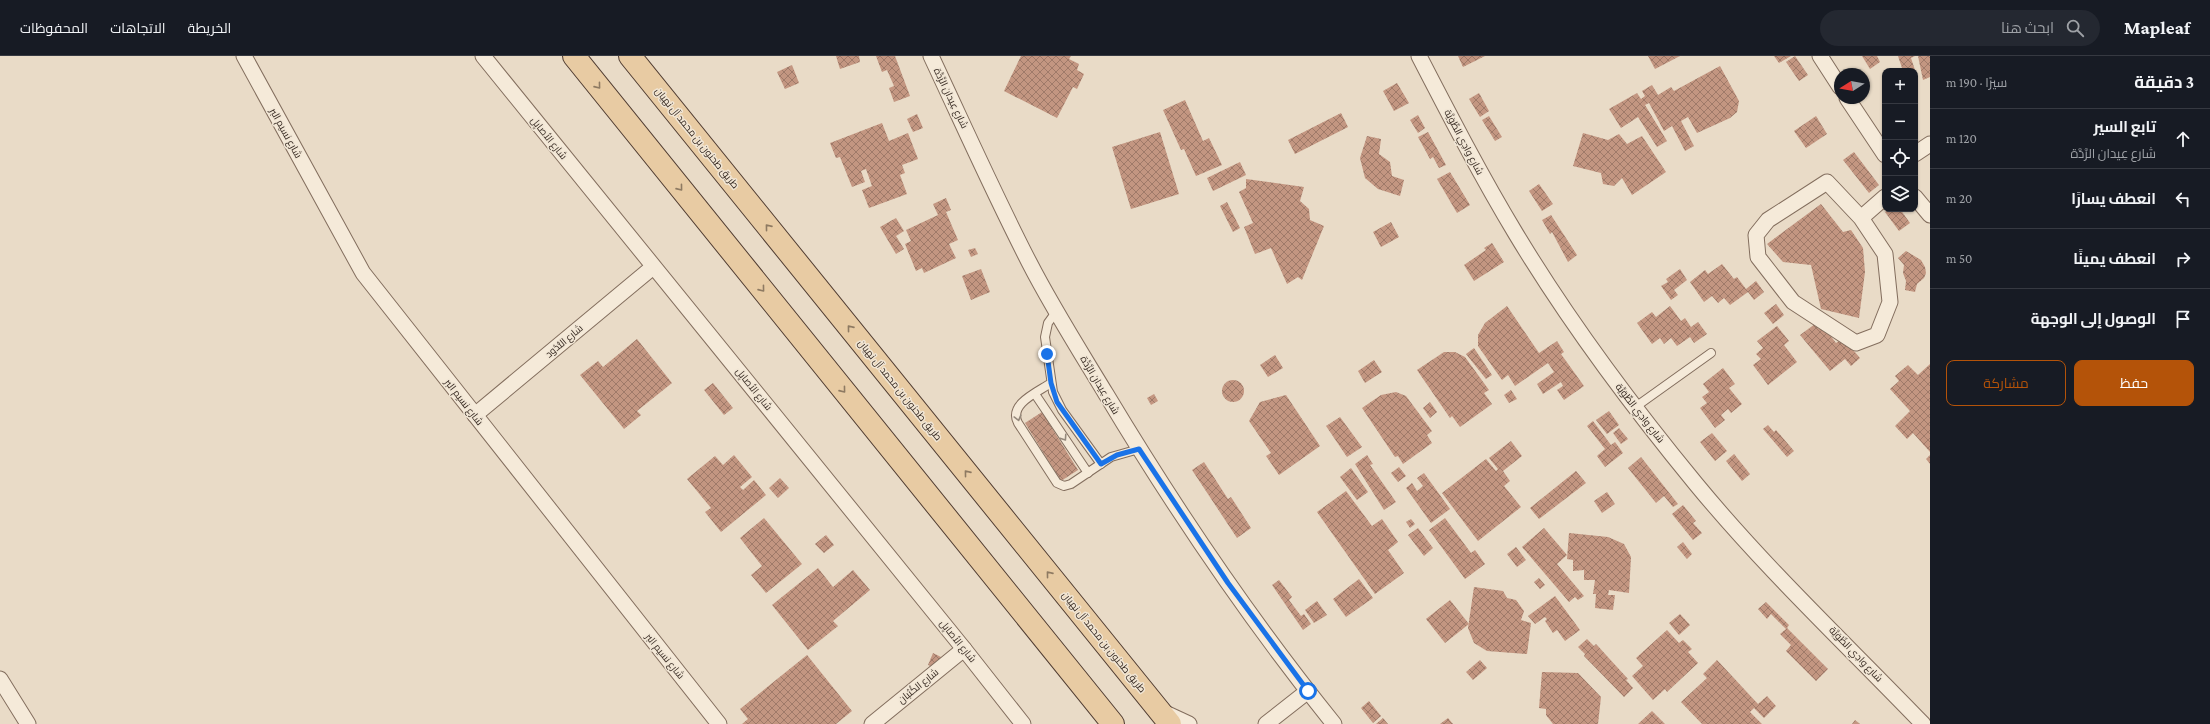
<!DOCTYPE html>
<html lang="ar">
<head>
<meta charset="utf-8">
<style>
  :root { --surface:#171b24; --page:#242831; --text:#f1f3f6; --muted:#9ea1a6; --line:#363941; --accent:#b45309 }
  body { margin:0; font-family:"Crimson Pro",Cairo,serif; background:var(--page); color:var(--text); direction:rtl }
  .controls { position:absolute; right:12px; top:12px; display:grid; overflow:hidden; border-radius:8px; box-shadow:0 1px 3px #0004 }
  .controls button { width:36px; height:36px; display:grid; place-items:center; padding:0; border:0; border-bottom:1px solid var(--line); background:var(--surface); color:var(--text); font:20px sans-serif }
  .compass { position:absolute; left:1834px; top:12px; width:36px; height:36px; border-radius:50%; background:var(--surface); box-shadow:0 1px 3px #0004; rotate:259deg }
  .stop { position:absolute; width:12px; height:12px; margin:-9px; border:3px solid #1a73e8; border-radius:50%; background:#fff }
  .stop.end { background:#1a73e8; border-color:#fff; box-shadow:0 1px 4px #0008 }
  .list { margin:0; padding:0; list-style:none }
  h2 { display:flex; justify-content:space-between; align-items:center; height:52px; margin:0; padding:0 16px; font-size:17px }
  h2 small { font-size:13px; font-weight:400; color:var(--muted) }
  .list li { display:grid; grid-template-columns:26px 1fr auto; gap:12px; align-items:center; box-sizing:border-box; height:60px; padding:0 16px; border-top:1px solid var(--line) }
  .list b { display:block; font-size:15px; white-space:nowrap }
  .list p { margin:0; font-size:13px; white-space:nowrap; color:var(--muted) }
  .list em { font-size:13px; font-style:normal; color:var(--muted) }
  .actions { display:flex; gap:8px; padding:12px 16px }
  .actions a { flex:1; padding:9px 0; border:1px solid var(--accent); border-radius:8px; text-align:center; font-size:14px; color:var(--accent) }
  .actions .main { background:var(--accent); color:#fff }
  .icon { flex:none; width:22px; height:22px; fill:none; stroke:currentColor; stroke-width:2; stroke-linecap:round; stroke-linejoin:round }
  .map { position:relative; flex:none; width:1930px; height:668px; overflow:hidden; direction:ltr }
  header { display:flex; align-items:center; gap:24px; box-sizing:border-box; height:56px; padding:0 20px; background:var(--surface); border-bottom:1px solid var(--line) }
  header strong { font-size:19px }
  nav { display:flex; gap:22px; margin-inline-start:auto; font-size:14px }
  .search { width:280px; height:36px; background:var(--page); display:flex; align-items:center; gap:10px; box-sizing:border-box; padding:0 14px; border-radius:22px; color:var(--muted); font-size:15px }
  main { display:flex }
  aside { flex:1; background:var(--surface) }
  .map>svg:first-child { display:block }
</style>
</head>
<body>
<header>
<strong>Mapleaf</strong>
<div class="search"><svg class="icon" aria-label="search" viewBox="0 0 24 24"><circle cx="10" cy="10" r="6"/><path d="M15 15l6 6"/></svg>ابحث هنا</div>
<nav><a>الخريطة</a><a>الاتجاهات</a><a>المحفوظات</a></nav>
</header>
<main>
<aside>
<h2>3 دقيقة<small>سيرًا · 190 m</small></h2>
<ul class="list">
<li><svg class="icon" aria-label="ahead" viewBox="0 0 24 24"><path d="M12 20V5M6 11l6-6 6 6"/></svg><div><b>تابع السير</b><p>شارع عِيدان الرَّدَّة</p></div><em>120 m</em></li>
<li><svg class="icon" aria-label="left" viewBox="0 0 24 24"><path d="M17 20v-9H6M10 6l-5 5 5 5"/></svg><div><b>انعطف يسارًا</b></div><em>20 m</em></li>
<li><svg class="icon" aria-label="right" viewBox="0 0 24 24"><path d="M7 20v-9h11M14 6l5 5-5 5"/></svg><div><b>انعطف يمينًا</b></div><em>50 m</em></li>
<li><svg class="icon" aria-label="arrive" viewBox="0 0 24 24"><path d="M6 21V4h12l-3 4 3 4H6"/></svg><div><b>الوصول إلى الوجهة</b></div></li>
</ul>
<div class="actions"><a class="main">حفظ</a><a>مشاركة</a></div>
</aside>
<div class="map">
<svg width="1930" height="668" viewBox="0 0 1930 668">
  <defs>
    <pattern id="building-cross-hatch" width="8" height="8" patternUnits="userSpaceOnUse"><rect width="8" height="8" fill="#c39681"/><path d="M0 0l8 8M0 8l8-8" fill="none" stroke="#9f7a69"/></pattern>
  </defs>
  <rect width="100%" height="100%" fill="#e9dbc7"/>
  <!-- building -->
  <g fill="url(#building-cross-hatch)">
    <polygon points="836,0 859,0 860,6 840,13"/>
    <polygon points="876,0 895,0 910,40 894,46 889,32 894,30 887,14 882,16"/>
    <polygon points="1021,0 1071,0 1069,3 1079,8 1077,14 1084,18 1077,33 1073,31 1057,62 1004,35"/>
    <polygon points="1458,0 1485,0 1463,11"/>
    <polygon points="1648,0 1680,0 1655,13"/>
    <polygon points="1774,0 1791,0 1779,7"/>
    <polygon points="1795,0 1808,19 1799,25 1786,6"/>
    <polygon points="1862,0 1877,0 1880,6 1870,13"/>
    <polygon points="1898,0 1915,0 1911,2 1918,23 1915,24 1915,15 1903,15"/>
    <polygon points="1918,0 1930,0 1930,21 1923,24"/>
    <polygon points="792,9 799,27 785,33 777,16"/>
    <polygon points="1720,10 1739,45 1737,56 1730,62 1697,77 1688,61 1681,65 1694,90 1685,95 1672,70 1664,75 1649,47 1645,49 1667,85 1657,91 1638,61 1621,72 1609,53 1637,37 1641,43 1645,40 1642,35 1652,29 1658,39 1671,31 1674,35"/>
    <polygon points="1397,27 1409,47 1394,55 1383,35"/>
    <polygon points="1479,37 1489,55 1480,61 1469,43"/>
    <polygon points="1185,44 1203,85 1209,82 1222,109 1196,120 1184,93 1181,94 1163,54"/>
    <polygon points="1341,57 1348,71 1295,98 1288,84"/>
    <polygon points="917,58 923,72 913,76 907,63"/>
    <polygon points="1418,59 1425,72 1418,77 1410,64"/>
    <polygon points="1489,60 1502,81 1495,85 1482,64"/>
    <polygon points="1816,60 1827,78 1806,92 1794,75"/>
    <polygon points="882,67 889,85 908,77 918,103 902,109 905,117 900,119 907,138 869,152 862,134 872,130 866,113 861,115 865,126 852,131 840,101 836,102 830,87"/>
    <polygon points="1160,76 1179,138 1131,153 1112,91"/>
    <polygon points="1428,76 1446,109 1439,112 1433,101 1430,103 1418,81"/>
    <polygon points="1583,77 1608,84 1619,78 1627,88 1642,80 1666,116 1632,139 1622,122 1614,130 1603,128 1601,117 1573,110"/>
    <polygon points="1367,80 1381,83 1379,98 1390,106 1392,120 1404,124 1400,140 1378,133 1365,122 1360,102"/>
    <polygon points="1854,96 1879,129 1869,137 1843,104"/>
    <polygon points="1240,106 1246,119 1213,135 1207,122"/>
    <polygon points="1450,116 1470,149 1457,157 1437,123"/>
    <polygon points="1246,123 1304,131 1300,145 1309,153 1310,164 1324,170 1302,224 1298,221 1287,228 1271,192 1255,198 1244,171 1253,167 1239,136 1246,132"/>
    <polygon points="1539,128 1553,148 1542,155 1529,135"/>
    <polygon points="946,142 951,154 946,156 958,184 949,188 956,202 924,217 922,212 916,215 905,188 911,185 906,174 938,159 933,148"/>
    <polygon points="1227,146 1240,172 1233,176 1220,150"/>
    <polygon points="1821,148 1843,176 1851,174 1863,192 1865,216 1859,262 1821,253 1811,209 1783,206 1767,188"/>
    <polygon points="1889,153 1900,153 1910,167 1899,175 1885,156"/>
    <polygon points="1551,159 1577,199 1568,206 1552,176 1550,178 1542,164"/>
    <polygon points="896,162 904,175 896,180 904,193 896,198 880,171"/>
    <polygon points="1391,166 1399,181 1381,191 1373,176"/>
    <polygon points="1492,187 1504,206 1474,225 1464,209 1486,194 1484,192"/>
    <polygon points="975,192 978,198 971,201 968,194"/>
    <polygon points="1906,195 1921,204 1925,211 1926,217 1924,222 1917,228 1915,236 1905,234 1906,225 1903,217 1904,209 1898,202"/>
    <polygon points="1722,208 1734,223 1737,221 1746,233 1756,225 1764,236 1754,244 1748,236 1730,249 1724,242 1718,247 1712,240 1704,246 1690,226 1705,214 1708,218"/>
    <polygon points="981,213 990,236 971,244 962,220"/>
    <polygon points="1680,213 1687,224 1674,234 1678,239 1671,244 1661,230 1668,226 1666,223"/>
    <polygon points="1776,248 1784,259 1773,268 1764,257"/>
    <polygon points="1507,250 1539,297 1557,285 1564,296 1561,298 1584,330 1564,344 1557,334 1563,330 1561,326 1543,338 1537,328 1554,316 1548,307 1515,330 1508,319 1502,324 1478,290 1478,279 1485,267"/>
    <polygon points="1670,250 1681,265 1685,262 1691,271 1698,266 1707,278 1694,287 1690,281 1677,290 1671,282 1664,288 1660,282 1652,288 1637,267 1652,256 1656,261"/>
    <polygon points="1815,268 1819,273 1823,270 1836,287 1843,282 1860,302 1851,310 1845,303 1830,315 1800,279"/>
    <polygon points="1777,270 1789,285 1784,289 1797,306 1768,329 1753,309 1761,303 1756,298 1763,292 1757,285"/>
    <polygon points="637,283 672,327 637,355 641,359 624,373 580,319 598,305 603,311"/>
    <polygon points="1474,292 1492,319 1486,323 1466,298"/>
    <polygon points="1444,296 1455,296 1465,301 1489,334 1484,337 1492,348 1460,371 1452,360 1450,362 1417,314"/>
    <polygon points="1275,299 1283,312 1268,321 1260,309"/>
    <polygon points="1374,304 1382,316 1365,327 1358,315"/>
    <polygon points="1930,308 1930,396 1913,377 1907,383 1895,370 1910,355 1890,333 1899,325 1895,320 1908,309 1918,319"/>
    <polygon points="1723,312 1735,328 1729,332 1742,348 1731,357 1728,353 1721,359 1725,364 1715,372 1700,352 1707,347 1702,341 1709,336 1703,328"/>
    <circle cx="1233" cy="335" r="11"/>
    <polygon points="713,327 733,352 724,359 704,334"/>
    <polygon points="1511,334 1517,343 1509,347 1504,339"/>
    <polygon points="1396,336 1406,340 1432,375 1427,379 1432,387 1403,408 1398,400 1395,401 1362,352 1381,339"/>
    <polygon points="1154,338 1158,345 1151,349 1147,342"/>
    <polygon points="1286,339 1320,390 1279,419 1266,400 1271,397 1249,365 1260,346"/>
    <polygon points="1430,346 1437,356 1430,362 1423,352"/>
    <polygon points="1609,355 1619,369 1607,378 1596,364"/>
    <polygon points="1042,356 1078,414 1061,425 1025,367"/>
    <polygon points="1340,361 1362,391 1347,401 1326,370"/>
    <polygon points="1593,365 1611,389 1615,386 1623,397 1605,411 1597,400 1605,393 1587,370"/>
    <polygon points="1768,369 1774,376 1776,374 1794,395 1787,401 1763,373"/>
    <polygon points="1619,372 1628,383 1621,388 1613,377"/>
    <polygon points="1712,377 1727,395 1715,405 1700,386"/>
    <polygon points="1511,385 1522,400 1503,415 1510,425 1504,430 1521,451 1478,485 1442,437 1486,403 1496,415 1498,413 1489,402"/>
    <polygon points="1734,398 1750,418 1742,425 1726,405"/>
    <polygon points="734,399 752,421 740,431 743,434 754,424 766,439 721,476 705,456 711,452 687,423 715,400 723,409"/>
    <polygon points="1367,399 1373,408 1370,409 1396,446 1384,454 1355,408"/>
    <polygon points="1930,399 1930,408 1926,403"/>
    <polygon points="1641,401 1678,448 1673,451 1664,440 1656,447 1628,412"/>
    <polygon points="1204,406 1228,443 1231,441 1251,472 1237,482 1192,414"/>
    <polygon points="1399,411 1406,420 1398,426 1391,417"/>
    <polygon points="1351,412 1368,436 1357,444 1340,421"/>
    <polygon points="1576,415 1586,427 1539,463 1530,452"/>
    <polygon points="1424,417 1450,453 1431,467 1406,432 1412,427 1417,435 1423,430 1417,422"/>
    <polygon points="780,422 789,432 778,442 769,432"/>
    <polygon points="1346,435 1372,470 1382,463 1398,486 1388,494 1404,517 1375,538 1317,456"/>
    <polygon points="1607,436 1615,448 1602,457 1594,445"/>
    <polygon points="1683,449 1696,465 1693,467 1702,477 1693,484 1672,458"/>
    <polygon points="764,462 802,508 766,537 751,519 762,510 740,482"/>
    <polygon points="1445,462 1471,497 1475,494 1485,508 1465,523 1429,474"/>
    <polygon points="1411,463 1415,468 1410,472 1406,466"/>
    <polygon points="1418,472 1433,492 1424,500 1408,479"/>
    <polygon points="1544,472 1567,499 1557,508 1584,540 1578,544 1575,541 1569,546 1522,491"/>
    <polygon points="1569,477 1608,481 1624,488 1631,501 1629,537 1609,534 1608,539 1615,539 1613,554 1595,552 1596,538 1593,538 1595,524 1584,524 1584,514 1573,515 1573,504 1567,503"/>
    <polygon points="826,479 834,489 824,497 815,488"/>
    <polygon points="1683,486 1692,498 1687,503 1677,491"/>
    <polygon points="1516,491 1526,504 1517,511 1507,498"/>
    <polygon points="818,512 833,531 853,514 870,534 833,565 838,570 808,594 772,549"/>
    <polygon points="1539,522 1545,529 1540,533 1534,526"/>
    <polygon points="1359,523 1373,542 1346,561 1333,543"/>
    <polygon points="1279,524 1292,541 1289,544 1301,560 1304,558 1311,568 1303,574 1272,529"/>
    <polygon points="1474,531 1503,535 1507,542 1516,544 1524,555 1521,564 1531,567 1527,598 1487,595 1474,587 1468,572"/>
    <polygon points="1555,540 1580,574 1565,585 1557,574 1553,577 1545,565 1547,563 1545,561 1535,568 1528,560"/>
    <polygon points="1450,544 1469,568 1445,587 1426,563"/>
    <polygon points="1317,545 1327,559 1314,567 1305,554"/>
    <polygon points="1766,546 1789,569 1787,572 1828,613 1816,625 1786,595 1791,589 1780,578 1786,573 1771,558 1767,563 1758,553"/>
    <polygon points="1680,558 1690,569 1679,579 1669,567"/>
    <polygon points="1667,574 1679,587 1683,584 1692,593 1688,596 1698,607 1667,636 1665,633 1653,644 1632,620 1643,610 1636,602"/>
    <polygon points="1587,583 1594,590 1596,588 1628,623 1626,624 1633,632 1624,641 1584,600 1585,598 1578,591"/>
    <polygon points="933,597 941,601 936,612 928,609"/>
    <polygon points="807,599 852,655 836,668 742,668 748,663 740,653"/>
    <polygon points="1480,604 1487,612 1473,624 1466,616"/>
    <polygon points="1717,604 1758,648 1767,640 1776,650 1764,662 1754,652 1750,656 1762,668 1702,668 1681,646 1707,622 1703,618"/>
    <polygon points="1542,616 1578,617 1601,641 1598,668 1553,668 1546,659 1546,653 1539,652"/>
    <polygon points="1369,645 1381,660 1373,667 1361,652"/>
    <polygon points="1652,655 1665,668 1638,668"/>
    <polygon points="1383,662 1388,668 1376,668"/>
    <polygon points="1448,662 1453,668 1440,668"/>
    <polygon points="1855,664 1860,668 1852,668"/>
  </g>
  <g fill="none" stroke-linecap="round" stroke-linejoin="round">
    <defs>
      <g id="service">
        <polyline points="1056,256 1048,267 1045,281 1053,336 1062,354 1101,408"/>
        <path d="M1051,327C1038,336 1008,348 1018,367L1057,427L1064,430L1071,428L1111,401L1139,393"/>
        <polyline points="1035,338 1088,417"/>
        <polyline points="1634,352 1711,297"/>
      </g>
      <g id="minor">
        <polyline points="244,0 363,217 719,668"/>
        <polyline points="483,0 964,593 1023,668"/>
        <path d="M931,0C963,68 994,138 1029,206C1052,251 1080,295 1106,338C1175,453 1250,564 1334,668"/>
        <path d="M1419,0C1450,60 1481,120 1516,178C1569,266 1631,349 1696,428C1766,513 1847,589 1923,668"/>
        <polyline points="1820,0 1840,31"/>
        <polyline points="1847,42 1885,99"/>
        <polyline points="1915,98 1930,88"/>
        <polyline points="1915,141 1930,159"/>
        <polyline points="1861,162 1885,198 1890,246 1877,279 1856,287 1793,246 1758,201 1756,179 1768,164 1827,126 1861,162 1885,141"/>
        <polyline points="475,359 653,211"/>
        <polyline points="0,623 28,668"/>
        <polyline points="1161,655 1189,668"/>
        <polyline points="872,668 964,593"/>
        <polyline points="1266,668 1308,635"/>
      </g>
      <g id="primary">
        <polyline points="574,0 1113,668"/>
        <polyline points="630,0 1170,668"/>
      </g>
    </defs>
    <!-- service casing -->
    <use href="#service" stroke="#836e5e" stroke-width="10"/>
    <!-- minor casing -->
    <use href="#minor" stroke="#836e5e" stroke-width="17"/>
    <!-- primary casing -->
    <use href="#primary" stroke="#513d32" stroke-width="24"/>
    <!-- service -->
    <use href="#service" stroke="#f5ead9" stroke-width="8"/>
    <!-- minor -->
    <use href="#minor" stroke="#f5ead9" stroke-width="15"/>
    <!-- primary -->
    <use href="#primary" stroke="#e8cba3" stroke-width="22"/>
  </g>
  <!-- one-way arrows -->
  <defs><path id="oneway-chevron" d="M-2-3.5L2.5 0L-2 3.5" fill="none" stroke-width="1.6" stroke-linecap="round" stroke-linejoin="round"/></defs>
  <g stroke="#8e7a62">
    <use href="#oneway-chevron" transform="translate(598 30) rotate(51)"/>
    <use href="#oneway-chevron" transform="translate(680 132) rotate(51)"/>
    <use href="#oneway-chevron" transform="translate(768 171) rotate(-129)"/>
    <use href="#oneway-chevron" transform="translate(762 233) rotate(51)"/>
    <use href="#oneway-chevron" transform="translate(850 272) rotate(-129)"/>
    <use href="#oneway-chevron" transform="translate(843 334) rotate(51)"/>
    <use href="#oneway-chevron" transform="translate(967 417) rotate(-129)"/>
    <use href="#oneway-chevron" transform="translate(1049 518) rotate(-129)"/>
  </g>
  <g stroke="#95897c">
    <use href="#oneway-chevron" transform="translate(1018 362) rotate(75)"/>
    <use href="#oneway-chevron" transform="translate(1064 382) rotate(56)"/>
  </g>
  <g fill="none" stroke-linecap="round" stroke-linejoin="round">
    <!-- route -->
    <polyline stroke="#1a73e8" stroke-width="5" points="1047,298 1051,327 1057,346 1101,408 1117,399 1139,393 1228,527 1308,635"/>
  </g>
  <g text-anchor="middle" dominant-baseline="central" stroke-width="3" stroke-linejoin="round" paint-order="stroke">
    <!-- street labels -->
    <g font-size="10" fill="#352820" stroke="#f1e6d5">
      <text transform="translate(951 42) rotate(64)">شارع عِيدان الرَّدَّة</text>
      <text transform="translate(286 77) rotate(61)">شارع نسيم البر</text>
      <text transform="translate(549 82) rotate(51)">شارع الأصايِل</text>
      <text transform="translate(697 82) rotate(51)">طريق طحنون بن محمد آل نهيان</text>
      <text transform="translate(1464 86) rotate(62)">شارع وادِي الطِّوَيَّة</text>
      <text transform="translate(564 285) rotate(-40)">شارع النُّدُود</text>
      <text transform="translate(1100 329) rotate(59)">شارع عِيدان الرَّدَّة</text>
      <text transform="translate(754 333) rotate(51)">شارع الأصايِل</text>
      <text transform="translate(900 334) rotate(51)">طريق طحنون بن محمد آل نهيان</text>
      <text transform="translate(464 346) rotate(52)">شارع نسيم البر</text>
      <text transform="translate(1640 357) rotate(52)">شارع وادِي الطِّوَيَّة</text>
      <text transform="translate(958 585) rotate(51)">شارع الأصايِل</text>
      <text transform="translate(1104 586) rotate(51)">طريق طحنون بن محمد آل نهيان</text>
      <text transform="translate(1856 598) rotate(46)">شارع وادِي الطِّوَيَّة</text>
      <text transform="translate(665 600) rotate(51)">شارع نسيم البر</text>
      <text transform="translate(918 630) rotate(-39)">شارع الكُثبان</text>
    </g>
  </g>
</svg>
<div class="controls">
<button>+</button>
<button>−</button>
<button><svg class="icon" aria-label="locate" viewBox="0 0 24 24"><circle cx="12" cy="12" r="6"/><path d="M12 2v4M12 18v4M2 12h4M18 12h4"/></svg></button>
<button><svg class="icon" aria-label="layers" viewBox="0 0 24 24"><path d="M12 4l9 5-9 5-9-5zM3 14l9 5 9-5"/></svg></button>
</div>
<svg class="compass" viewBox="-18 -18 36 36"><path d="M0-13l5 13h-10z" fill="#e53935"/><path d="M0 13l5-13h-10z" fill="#9ea1a6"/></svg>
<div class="stop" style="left:1308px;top:635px"></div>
<div class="stop end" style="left:1047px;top:298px"></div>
</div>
</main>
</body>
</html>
